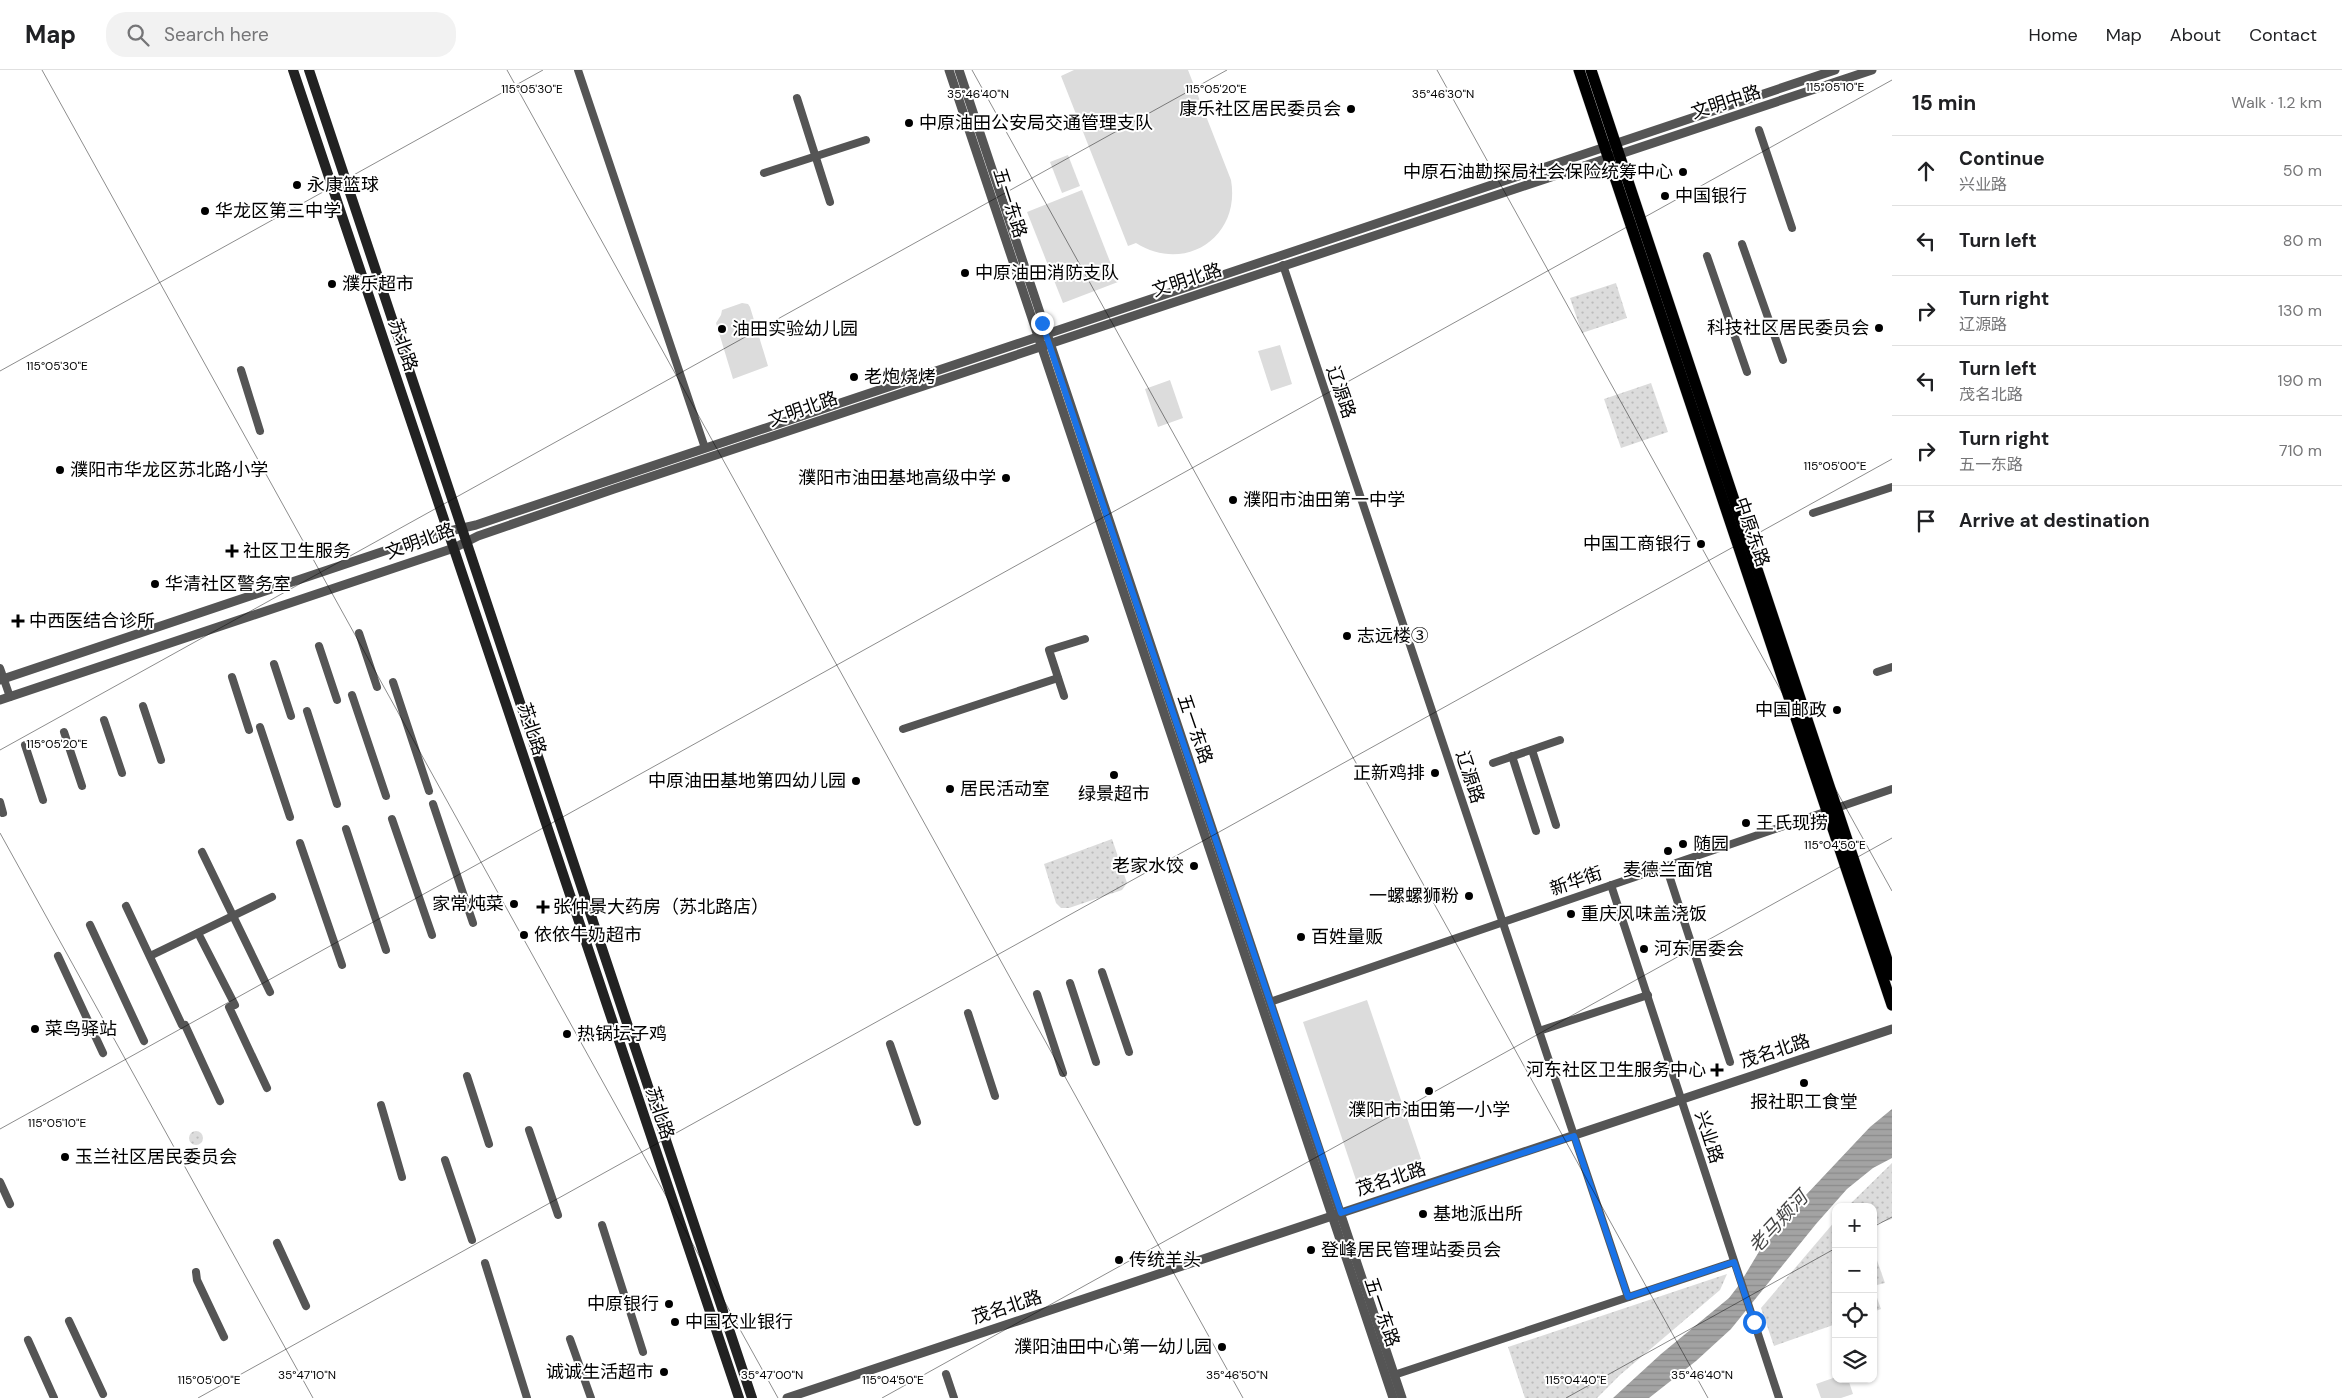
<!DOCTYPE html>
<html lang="en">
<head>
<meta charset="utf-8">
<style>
  :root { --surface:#fff; --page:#f2f2f2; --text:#202124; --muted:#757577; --line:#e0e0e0 }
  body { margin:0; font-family:"DM Sans","Noto Sans SC",sans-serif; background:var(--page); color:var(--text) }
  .controls { position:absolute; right:15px; bottom:15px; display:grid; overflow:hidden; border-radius:10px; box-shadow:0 1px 4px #0004 }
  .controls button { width:45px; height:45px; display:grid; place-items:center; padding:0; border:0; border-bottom:1px solid var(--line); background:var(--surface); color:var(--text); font:25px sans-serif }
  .stop { position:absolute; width:15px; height:15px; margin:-11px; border:4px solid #1a73e8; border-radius:50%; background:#fff }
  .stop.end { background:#1a73e8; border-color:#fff; box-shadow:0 1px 5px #0008 }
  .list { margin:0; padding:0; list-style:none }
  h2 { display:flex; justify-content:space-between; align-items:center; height:65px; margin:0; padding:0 20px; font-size:21px }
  h2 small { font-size:16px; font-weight:400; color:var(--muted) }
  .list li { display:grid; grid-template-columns:32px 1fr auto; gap:15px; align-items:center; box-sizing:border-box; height:70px; padding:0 20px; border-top:1px solid var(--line) }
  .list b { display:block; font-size:19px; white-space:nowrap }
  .list p { margin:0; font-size:16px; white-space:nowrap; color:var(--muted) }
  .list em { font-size:16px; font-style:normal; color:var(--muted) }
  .icon { flex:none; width:28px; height:28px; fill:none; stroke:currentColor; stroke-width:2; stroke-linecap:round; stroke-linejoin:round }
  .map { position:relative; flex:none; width:1892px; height:1328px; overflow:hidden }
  header { display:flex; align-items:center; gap:30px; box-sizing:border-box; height:70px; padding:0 25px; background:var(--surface); border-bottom:1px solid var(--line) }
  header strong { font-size:24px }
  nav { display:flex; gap:28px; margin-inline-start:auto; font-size:18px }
  .search { width:350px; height:45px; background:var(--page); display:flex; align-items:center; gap:12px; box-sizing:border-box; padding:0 18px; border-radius:20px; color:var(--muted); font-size:19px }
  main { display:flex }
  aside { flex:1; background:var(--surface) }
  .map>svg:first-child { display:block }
</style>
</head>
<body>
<header>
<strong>Map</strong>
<div class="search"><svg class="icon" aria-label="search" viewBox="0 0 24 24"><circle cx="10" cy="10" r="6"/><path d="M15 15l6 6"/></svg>Search here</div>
<nav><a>Home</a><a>Map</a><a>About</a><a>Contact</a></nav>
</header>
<main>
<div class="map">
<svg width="1892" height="1328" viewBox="0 0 1892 1328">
  <defs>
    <pattern id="grass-dots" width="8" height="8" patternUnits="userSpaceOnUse" patternTransform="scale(1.25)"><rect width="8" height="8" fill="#dcdcdc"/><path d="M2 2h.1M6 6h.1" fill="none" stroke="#bbb" stroke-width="1.8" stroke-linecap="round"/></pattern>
    <pattern id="water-rules" width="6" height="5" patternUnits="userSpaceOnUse" patternTransform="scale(1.25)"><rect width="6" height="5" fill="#a3a3a3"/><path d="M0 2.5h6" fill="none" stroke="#8b8b8b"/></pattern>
  </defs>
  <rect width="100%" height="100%" fill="#fff"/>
  <!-- grass -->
  <g fill="url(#grass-dots)">
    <polygon points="1616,213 1627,248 1582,263 1570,228"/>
    <polygon points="1651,313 1668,362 1621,378 1604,329"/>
    <polygon points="1112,769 1127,813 1122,820 1069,838 1061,838 1056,833 1044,794"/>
    <circle cx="196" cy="1068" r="7"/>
    <polygon points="1892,1093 1892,1149 1873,1155 1873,1137 1847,1137"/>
    <polygon points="1836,1150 1836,1254 1774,1276 1761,1238"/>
    <polygon points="1873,1179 1885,1213 1873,1216"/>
    <polygon points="1727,1204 1720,1220 1620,1305 1597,1328 1525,1328 1508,1277"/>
    <polygon points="1873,1217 1881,1239 1873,1242"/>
  </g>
  <!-- garden -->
  <g fill="#dcdcdc">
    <path d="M1074,0H1188L1231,110C1241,167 1185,204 1136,173L1128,176L1061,6Z"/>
    <polygon points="1068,85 1080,116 1062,123 1050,92"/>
    <polygon points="1082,120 1118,212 1063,233 1027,142"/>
    <polygon points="742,233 748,234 750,237 768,296 733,309 716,253 721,245 722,240"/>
    <polygon points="1280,275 1292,314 1271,321 1258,281"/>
    <polygon points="1170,310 1183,348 1158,357 1145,319"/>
    <polygon points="1367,930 1421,1089 1356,1110 1303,952"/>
    <polygon points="1836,1307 1836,1309 1848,1309 1853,1324 1841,1328 1821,1328 1816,1314"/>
  </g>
  <!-- water -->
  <polygon fill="url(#water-rules)" points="1892,1039 1892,1088 1873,1098 1847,1119 1816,1154 1731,1259 1696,1291 1649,1328 1613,1328 1661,1284 1729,1228 1739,1215 1760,1180 1805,1126 1870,1057"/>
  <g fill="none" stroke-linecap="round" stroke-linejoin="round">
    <defs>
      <g id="primary">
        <polyline points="1579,0 1892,935"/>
        <polyline points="1591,0 1892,905"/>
      </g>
    </defs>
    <!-- primary casing -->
    <use href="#primary" stroke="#dbdbdb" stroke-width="12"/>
    <!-- minor -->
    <g stroke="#555" stroke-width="8">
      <polyline points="578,0 705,378"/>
      <polyline points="797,28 830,132"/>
      <polyline points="1759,60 1792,158"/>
      <polyline points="764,103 866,70"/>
      <polyline points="1742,174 1783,290"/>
      <polyline points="1707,186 1747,302"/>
      <polyline points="1283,195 1628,1227"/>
      <polyline points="241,300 260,361"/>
      <polyline points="1813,443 1892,417"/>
      <polyline points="359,563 377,617"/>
      <polyline points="319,576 337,630"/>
      <polyline points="274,594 291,646"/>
      <polyline points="0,598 10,627"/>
      <polyline points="1877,602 1892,597"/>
      <polyline points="232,607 249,660"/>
      <polyline points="393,612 429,721"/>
      <polyline points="352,625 386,726"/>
      <polyline points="1064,626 1049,580 1085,569"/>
      <polyline points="143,636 161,690"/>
      <polyline points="307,641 337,734"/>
      <polyline points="104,650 122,703"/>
      <polyline points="260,657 290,747"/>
      <polyline points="903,659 1058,608"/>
      <polyline points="64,662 82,716"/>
      <polyline points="25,675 43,730"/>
      <polyline points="1532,680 1556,755"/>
      <polyline points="1512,686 1536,761"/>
      <polyline points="1493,693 1560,670"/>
      <polyline points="0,732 3,743"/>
      <polyline points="433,734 473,853"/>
      <polyline points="392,749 432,865"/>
      <polyline points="346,759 386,880"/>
      <polyline points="300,773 342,895"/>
      <polyline points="202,782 270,922"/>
      <polyline points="1666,796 1730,992"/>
      <polyline points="1611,815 1779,1328"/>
      <polyline points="126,836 182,955"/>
      <polyline points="90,855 144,971"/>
      <polyline points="198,863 235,935"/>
      <polyline points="58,886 103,983"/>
      <polyline points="150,886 272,827"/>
      <polyline points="1102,902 1129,982"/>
      <polyline points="1070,913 1096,992"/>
      <polyline points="1037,924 1063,1003"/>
      <polyline points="1270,932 1892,719"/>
      <polyline points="229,937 267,1018"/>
      <polyline points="968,943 995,1026"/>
      <polyline points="185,955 220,1031"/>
      <polyline points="1539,961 1648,925"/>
      <polyline points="890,974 917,1052"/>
      <polyline points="467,1006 489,1074"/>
      <polyline points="381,1035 402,1107"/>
      <polyline points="529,1060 558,1145"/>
      <polyline points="445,1090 472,1170"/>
      <polyline points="0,1112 10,1134"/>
      <polyline points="602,1155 624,1224"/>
      <polyline points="277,1173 306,1236"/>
      <polyline points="485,1193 527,1328"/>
      <polyline points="196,1202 197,1210 224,1267"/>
      <polyline points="630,1241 643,1282"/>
      <polyline points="69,1251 103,1324"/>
      <polyline points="570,1269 591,1328"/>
      <polyline points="28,1270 54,1328"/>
      <polyline points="946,1304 954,1328"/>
      <polyline points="1394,1305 1734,1192"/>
    </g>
    <!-- tertiary -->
    <g stroke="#555" stroke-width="9">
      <polyline points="949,0 1393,1328"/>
      <polyline points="959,0 1402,1328"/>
      <polyline points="0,610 432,465 476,455 1835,0"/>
      <polyline points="0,630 454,478 478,466 614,419 1872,0"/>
      <polyline points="787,1328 1892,959"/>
    </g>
    <!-- secondary -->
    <g stroke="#222" stroke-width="10">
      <polyline points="293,0 739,1328"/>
      <polyline points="309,0 752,1328"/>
    </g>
    <!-- primary -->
    <use href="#primary" stroke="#000" stroke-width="11"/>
  </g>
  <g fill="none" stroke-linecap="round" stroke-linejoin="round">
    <!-- route -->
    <polyline stroke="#1a73e8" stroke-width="6" points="1042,253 1341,1143 1574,1066 1628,1227 1734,1192 1754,1252"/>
  </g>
  <!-- ticks -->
  <path fill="none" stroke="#000" stroke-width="1" stroke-opacity="0.45" d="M42,0L778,1328M507,0L1243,1328M972,0L1708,1328M1437,0L1892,821M0,301L543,0M0,680L1227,0M0,763L313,1328M0,1059L1892,10M1873,1157L1892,1147M198,1328L1892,389M882,1328L1892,768M1566,1328L1836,1178"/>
  <!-- markers -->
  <g fill="#000" stroke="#fff" stroke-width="2">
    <circle cx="1351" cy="39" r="5"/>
    <circle cx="909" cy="53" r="5"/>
    <circle cx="1683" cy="102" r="5"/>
    <circle cx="297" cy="115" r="5"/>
    <circle cx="1665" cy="126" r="5"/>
    <circle cx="205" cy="141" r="5"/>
    <circle cx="965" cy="203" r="5"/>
    <circle cx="332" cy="214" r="5"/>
    <circle cx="1879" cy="258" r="5"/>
    <circle cx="722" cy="259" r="5"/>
    <circle cx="854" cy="307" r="5"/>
    <circle cx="60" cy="400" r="5"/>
    <circle cx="1006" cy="408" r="5"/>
    <circle cx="1233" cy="430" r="5"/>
    <circle cx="1701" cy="474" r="5"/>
    <path d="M229.5 473.5h5v5h5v5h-5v5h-5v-5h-5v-5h5z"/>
    <circle cx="155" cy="514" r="5"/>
    <path d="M15.5 543.5h5v5h5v5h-5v5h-5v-5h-5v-5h5z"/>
    <circle cx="1347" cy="566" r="5"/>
    <circle cx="1837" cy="640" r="5"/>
    <circle cx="1435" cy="703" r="5"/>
    <circle cx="1114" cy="705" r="5"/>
    <circle cx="856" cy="711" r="5"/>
    <circle cx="950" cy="719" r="5"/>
    <circle cx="1746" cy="753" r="5"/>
    <circle cx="1683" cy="774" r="5"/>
    <circle cx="1668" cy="781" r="5"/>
    <circle cx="1194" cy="796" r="5"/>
    <circle cx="1469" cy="826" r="5"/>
    <circle cx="514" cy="834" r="5"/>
    <path d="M540.5 829.5h5v5h5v5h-5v5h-5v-5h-5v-5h5z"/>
    <circle cx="1571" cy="844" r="5"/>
    <circle cx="524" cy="865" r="5"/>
    <circle cx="1301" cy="867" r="5"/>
    <circle cx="1644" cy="879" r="5"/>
    <circle cx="35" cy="959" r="5"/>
    <circle cx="567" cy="964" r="5"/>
    <path d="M1714.5 992.5h5v5h5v5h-5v5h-5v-5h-5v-5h5z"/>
    <circle cx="1804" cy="1013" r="5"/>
    <circle cx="1429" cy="1021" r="5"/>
    <circle cx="65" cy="1087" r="5"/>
    <circle cx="1423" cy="1144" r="5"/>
    <circle cx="1311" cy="1180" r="5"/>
    <circle cx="1119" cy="1190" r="5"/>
    <circle cx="669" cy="1234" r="5"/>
    <circle cx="675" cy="1252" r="5"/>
    <circle cx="1222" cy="1277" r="5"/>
    <circle cx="664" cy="1302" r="5"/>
  </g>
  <g text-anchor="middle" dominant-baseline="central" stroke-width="4" stroke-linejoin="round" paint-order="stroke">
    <!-- street labels -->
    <g font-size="18" fill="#000" stroke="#fff">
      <text transform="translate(1726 32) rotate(-18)">文明中路</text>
      <text transform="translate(1010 133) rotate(72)">五一东路</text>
      <text transform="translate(1187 210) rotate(-18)">文明北路</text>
      <text transform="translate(403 275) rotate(71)">苏北路</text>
      <text transform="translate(1341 322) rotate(71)">辽源路</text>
      <text transform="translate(803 339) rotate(-19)">文明北路</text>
      <text transform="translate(1752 462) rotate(71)">中原东路</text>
      <text transform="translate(420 471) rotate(-20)">文明北路</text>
      <text transform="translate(532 659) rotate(72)">苏北路</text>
      <text transform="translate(1195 659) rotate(71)">五一东路</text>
      <text transform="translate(1470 707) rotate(72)">辽源路</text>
      <text transform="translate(1576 811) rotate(-19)">新华街</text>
      <text transform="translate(1775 981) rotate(-18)">茂名北路</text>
      <text transform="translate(660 1043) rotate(72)">苏北路</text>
      <text transform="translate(1709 1067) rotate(72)">兴业路</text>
      <text transform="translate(1391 1109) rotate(-18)">茂名北路</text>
      <text transform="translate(1007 1237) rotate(-18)">茂名北路</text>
      <text transform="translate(1382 1242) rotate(71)">五一东路</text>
    </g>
    <!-- poi labels -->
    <g font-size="18" fill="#000" stroke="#fff" text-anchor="start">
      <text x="1341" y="39" text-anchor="end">康乐社区居民委员会</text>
      <text x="919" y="53">中原油田公安局交通管理支队</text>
      <text x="1673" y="102" text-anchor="end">中原石油勘探局社会保险统筹中心</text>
      <text x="307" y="115">永康篮球</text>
      <text x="1675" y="126">中国银行</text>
      <text x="215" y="141">华龙区第三中学</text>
      <text x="975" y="203">中原油田消防支队</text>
      <text x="342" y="214">濮乐超市</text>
      <text x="1869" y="258" text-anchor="end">科技社区居民委员会</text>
      <text x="732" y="259">油田实验幼儿园</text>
      <text x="864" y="307">老炮烧烤</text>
      <text x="70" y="400">濮阳市华龙区苏北路小学</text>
      <text x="996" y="408" text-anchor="end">濮阳市油田基地高级中学</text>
      <text x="1243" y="430">濮阳市油田第一中学</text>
      <text x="1691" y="474" text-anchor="end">中国工商银行</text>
      <text x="243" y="481">社区卫生服务</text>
      <text x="165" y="514">华清社区警务室</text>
      <text x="29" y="551">中西医结合诊所</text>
      <text x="1357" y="566">志远楼③</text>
      <text x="1827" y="640" text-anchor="end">中国邮政</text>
      <text x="1425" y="703" text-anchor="end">正新鸡排</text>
      <text x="846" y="711" text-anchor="end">中原油田基地第四幼儿园</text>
      <text x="960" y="719">居民活动室</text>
      <text x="1114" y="724" text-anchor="middle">绿景超市</text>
      <text x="1756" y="753">王氏现捞</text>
      <text x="1693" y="774">随园</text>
      <text x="1184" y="796" text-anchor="end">老家水饺</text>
      <text x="1668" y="800" text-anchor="middle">麦德兰面馆</text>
      <text x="1459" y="826" text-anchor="end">一螺螺狮粉</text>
      <text x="504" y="834" text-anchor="end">家常炖菜</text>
      <text x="553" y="837">张仲景大药房（苏北路店）</text>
      <text x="1581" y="844">重庆风味盖浇饭</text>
      <text x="534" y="865">依依牛奶超市</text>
      <text x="1311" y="867">百姓量贩</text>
      <text x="1654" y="879">河东居委会</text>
      <text x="45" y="959">菜鸟驿站</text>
      <text x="577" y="964">热锅坛子鸡</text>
      <text x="1706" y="1000" text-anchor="end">河东社区卫生服务中心</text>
      <text x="1804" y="1032" text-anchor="middle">报社职工食堂</text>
      <text x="1429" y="1040" text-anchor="middle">濮阳市油田第一小学</text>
      <text x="75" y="1087">玉兰社区居民委员会</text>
      <text x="1433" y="1144">基地派出所</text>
      <text x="1321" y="1180">登峰居民管理站委员会</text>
      <text x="1129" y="1190">传统羊头</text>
      <text x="659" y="1234" text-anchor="end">中原银行</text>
      <text x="685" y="1252">中国农业银行</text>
      <text x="1212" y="1277" text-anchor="end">濮阳油田中心第一幼儿园</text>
      <text x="654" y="1302" text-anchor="end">诚诚生活超市</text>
    </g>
    <!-- water labels -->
    <g font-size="19" font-style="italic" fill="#444" stroke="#fff">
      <text transform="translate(1778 1152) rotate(-47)">老马颊河</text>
    </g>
  </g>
  <g font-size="12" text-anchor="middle" fill="#000" stroke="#fff" stroke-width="4" stroke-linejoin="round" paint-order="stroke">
    <text x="1835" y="21">115°05'10"E</text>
    <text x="532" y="23">115°05'30"E</text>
    <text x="1216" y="23">115°05'20"E</text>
    <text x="978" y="28">35°46'40"N</text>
    <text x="1443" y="28">35°46'30"N</text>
    <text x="57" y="300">115°05'30"E</text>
    <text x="1835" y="400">115°05'00"E</text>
    <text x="57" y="678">115°05'20"E</text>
    <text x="1835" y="779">115°04'50"E</text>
    <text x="57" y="1057">115°05'10"E</text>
    <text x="307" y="1309">35°47'10"N</text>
    <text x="772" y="1309">35°47'00"N</text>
    <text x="1237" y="1309">35°46'50"N</text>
    <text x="1702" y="1309">35°46'40"N</text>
    <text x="209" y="1314">115°05'00"E</text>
    <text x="893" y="1314">115°04'50"E</text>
    <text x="1576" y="1314">115°04'40"E</text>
  </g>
</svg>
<div class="controls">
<button>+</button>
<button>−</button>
<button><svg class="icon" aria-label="locate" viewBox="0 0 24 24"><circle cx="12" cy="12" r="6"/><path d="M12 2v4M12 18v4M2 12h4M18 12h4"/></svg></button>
<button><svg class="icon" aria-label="layers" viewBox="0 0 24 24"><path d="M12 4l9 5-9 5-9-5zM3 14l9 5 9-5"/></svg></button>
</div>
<div class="stop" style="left:1754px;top:1252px"></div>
<div class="stop end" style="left:1042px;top:253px"></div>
</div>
<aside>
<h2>15 min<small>Walk · 1.2 km</small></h2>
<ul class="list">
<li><svg class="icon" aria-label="ahead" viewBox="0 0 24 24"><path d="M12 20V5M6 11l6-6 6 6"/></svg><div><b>Continue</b><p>兴业路</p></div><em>50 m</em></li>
<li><svg class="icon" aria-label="left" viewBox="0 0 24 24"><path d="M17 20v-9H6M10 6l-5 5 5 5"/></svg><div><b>Turn left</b></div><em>80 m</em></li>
<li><svg class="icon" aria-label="right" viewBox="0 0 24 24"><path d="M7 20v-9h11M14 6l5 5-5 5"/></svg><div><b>Turn right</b><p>辽源路</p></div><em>130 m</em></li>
<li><svg class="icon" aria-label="left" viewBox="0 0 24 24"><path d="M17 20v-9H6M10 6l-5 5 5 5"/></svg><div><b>Turn left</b><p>茂名北路</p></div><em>190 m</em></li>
<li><svg class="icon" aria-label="right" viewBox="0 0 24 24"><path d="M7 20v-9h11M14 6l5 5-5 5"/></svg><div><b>Turn right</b><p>五一东路</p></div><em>710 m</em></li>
<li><svg class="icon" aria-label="arrive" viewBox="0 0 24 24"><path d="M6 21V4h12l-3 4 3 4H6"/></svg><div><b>Arrive at destination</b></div></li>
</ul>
</aside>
</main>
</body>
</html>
